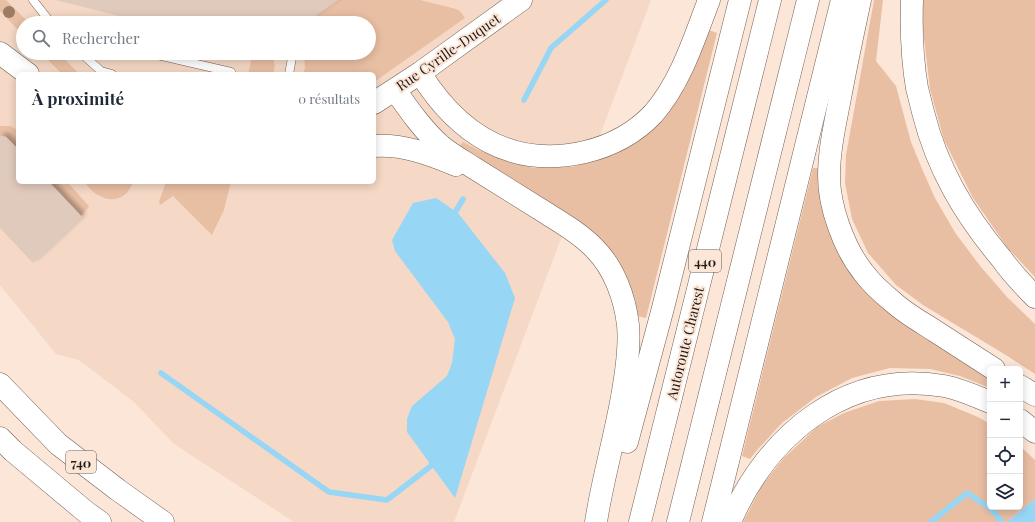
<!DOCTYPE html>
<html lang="fr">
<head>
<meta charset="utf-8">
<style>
  :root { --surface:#fff; --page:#f2f2f3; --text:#1f2937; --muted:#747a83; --line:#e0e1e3 }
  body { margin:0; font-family:"Playfair Display",serif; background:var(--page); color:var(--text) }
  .controls { position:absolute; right:12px; bottom:12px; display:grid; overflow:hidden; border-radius:6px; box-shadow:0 2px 10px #0003 }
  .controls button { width:36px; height:36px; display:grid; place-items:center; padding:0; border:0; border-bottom:1px solid var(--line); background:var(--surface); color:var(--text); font:20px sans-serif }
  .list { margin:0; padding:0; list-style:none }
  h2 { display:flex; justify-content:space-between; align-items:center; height:52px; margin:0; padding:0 16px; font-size:17px }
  h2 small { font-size:13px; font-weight:400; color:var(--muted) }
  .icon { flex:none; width:22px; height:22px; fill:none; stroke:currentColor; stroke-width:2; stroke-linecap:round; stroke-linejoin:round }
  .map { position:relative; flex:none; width:1035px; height:522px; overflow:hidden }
  .search { position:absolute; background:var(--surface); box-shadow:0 2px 10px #0003; left:16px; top:16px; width:360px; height:44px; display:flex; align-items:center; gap:10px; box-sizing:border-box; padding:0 14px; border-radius:22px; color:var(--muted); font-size:15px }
  .panel { position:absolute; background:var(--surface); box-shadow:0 2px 10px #0003; left:16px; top:72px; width:360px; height:112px; border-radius:6px }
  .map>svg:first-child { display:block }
</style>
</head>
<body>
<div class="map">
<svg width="1035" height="522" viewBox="0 0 1035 522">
  <defs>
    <filter id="shadow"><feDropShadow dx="3.5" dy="-3.5" stdDeviation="2" flood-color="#0004"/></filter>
  </defs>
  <rect width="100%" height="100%" fill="#fce6d8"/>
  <!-- built -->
  <path fill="#f5d8c5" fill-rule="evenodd" d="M0,0H651L454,522H294L194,457L173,443L134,402L79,360L56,354L0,285ZM23,23H369V53H23ZM18,74H374V182H18Z"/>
  <!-- green -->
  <g fill="#e9bfa4">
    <polygon points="0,0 6,0 29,23 23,23 23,35 0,11"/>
    <polygon points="338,0 420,0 456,9 460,11 465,18 374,82 374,74 303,74 305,68 304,53 369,53 369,23 305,23"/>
    <polygon points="874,0 883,0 876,61 896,86 911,142 923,171 935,198 956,234 981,267 1007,297 1035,324 1035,374 1009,357 923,305 896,285 868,253 852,219 845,183 846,155"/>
    <polygon points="923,0 1035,0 1035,277 1007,247 973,198 944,140 930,89 922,22"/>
    <polygon points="709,30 717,33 646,318 637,316 635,299 627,279 458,148 463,142 478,150 505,161 534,168 572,167 613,155 656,126 685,88"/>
    <polygon points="41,53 59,53 79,74 62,74"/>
    <path d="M253,53H272C274,61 276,66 273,74H248Z"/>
    <polygon points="0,126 11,126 18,131 18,149 6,137 0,136"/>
    <polygon points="813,168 820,168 884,308 990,380 990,388 960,376 930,369 890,368 852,378 816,397 782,423 758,449 750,459 742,456"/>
    <polygon points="49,182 67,182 89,206 88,208 81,216"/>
    <path d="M84,182H133C128,198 113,204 98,195C92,192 88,186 84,182Z"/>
    <polygon points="166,182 231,182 224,210 212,235 173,196 160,205 159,202"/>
    <polygon points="915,399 944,403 978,417 990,424 990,507 1020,507 1020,446 1035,460 1035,499 1007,522 743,522 763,484 784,458 817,427 844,413 879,401"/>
  </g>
  <!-- water -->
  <g fill="#97d6f5">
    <polygon points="436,198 458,213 505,273 515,298 455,498 407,432 407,419 412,406 447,376 452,363 455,339 448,322 395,251 392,240 413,203"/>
    <polygon points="1035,499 1035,522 1007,522"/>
  </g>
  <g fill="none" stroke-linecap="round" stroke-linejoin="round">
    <!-- stream -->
    <g stroke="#97d6f5" stroke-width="5.5">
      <polyline points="524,100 551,48 606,0"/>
      <polyline points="452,218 463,199"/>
      <polyline points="161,373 329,492 387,500 431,466 433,459"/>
      <polyline points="931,522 967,493 990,508 1002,522"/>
    </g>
  </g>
  <!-- building -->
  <g fill="#e0cabc" filter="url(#shadow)">
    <polygon points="56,0 338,0 305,23 147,23"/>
    <polygon points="0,136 6,137 18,149 18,182 49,182 82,217 33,263 0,228"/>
  </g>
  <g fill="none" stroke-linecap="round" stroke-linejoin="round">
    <defs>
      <g id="lane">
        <polyline points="33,0 51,23"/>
        <polyline points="81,53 101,71 112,74"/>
        <polyline points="149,53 231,72"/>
        <polyline points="289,74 292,58 290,53"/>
      </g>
      <g id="secondary">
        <path d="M912,0C911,30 912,59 917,88C919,96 921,104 923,112C937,168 964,214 1001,258C1011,272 1023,285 1035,297"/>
        <polyline points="374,103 420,73 521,0"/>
      </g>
      <g id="highway">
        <path d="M860,0C853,33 846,65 840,98C835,124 829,150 829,176C829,207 844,248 863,272C871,283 882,293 893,302C905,313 921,322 935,331C955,344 974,356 994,369"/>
        <polyline points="0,53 28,74"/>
        <path d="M420,73C458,134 511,169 585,152C610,146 635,133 653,114C681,82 694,39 709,0"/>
        <path d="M395,90C409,110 423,130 441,146C451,154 463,161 474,168C498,183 522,198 546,213C563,224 581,234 595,249C614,268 625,298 628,325C630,345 627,366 624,385C617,431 603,476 596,522"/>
        <path d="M374,146C403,144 429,154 456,165"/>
        <polyline points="0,384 58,444 118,490 163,522"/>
        <polyline points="1020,386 1035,395"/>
        <polyline points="1020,420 1035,432"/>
        <polyline points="0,438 13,451 86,512 100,522"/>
        <polyline points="627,442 663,308 740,0"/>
        <polyline points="640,522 770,0"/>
        <polyline points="678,522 808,0"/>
        <polyline points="713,522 842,0"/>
        <path d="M730,522C767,436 845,369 944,386C960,389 975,396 990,402"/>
      </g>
    </defs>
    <!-- lane casing -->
    <use href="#lane" stroke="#725f53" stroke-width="9"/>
    <!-- secondary casing -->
    <use href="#secondary" stroke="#725f53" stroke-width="23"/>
    <!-- highway casing -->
    <use href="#highway" stroke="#725f53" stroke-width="23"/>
    <!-- lane -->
    <use href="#lane" stroke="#fff" stroke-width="8"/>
    <!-- secondary -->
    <use href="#secondary" stroke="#fff" stroke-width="22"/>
    <!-- highway -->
    <use href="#highway" stroke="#fff" stroke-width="22"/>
  </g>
  <!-- trees -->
  <circle fill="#9c7c63" cx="9" cy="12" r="6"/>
  <g text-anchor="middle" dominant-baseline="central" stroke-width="4" stroke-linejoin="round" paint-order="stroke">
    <!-- shield labels -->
    <g fill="#fce6d8" stroke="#635750" stroke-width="1">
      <rect x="689" y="250" width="32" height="22" rx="3"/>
      <rect x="66" y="451" width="30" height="22" rx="3"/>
    </g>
    <g font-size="13" font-weight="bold" fill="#211a15">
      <text x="705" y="261">440</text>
      <text x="81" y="462">740</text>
    </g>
    <!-- street labels -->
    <g font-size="14" fill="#211a15" stroke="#fce6d8">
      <text transform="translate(448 52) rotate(-35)">Rue Cyrille-Duquet</text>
      <text transform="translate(685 343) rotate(-76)">Autoroute Charest</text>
    </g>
  </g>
</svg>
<div class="controls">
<button>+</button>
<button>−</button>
<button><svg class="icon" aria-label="locate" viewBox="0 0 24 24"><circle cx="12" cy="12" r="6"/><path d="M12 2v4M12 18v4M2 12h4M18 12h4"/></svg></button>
<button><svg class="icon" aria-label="layers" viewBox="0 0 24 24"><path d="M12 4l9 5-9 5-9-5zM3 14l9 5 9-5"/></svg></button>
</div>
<div class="search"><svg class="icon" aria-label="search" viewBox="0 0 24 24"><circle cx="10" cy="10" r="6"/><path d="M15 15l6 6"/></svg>Rechercher</div>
<section class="panel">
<h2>À proximité<small>0 résultats</small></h2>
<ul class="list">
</ul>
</section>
</div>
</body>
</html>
